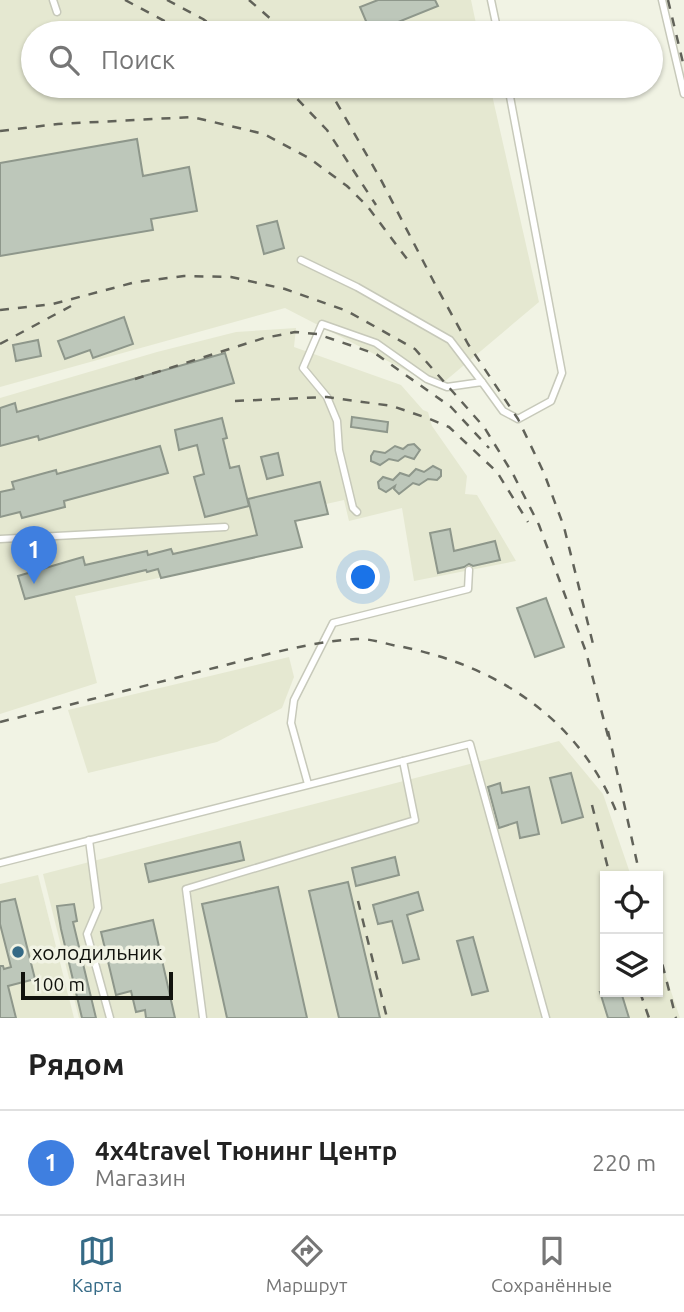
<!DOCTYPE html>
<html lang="ru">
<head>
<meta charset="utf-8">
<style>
  :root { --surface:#fff; --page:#f2f2f2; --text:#222; --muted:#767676; --line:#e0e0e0; --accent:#356a86 }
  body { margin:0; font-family:Ubuntu,sans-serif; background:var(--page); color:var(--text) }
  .controls { position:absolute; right:21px; bottom:21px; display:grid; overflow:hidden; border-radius:0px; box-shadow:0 2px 5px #0004 }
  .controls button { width:63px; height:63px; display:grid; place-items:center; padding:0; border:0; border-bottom:2px solid var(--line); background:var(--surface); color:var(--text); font:35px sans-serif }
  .scale { position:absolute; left:21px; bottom:18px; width:152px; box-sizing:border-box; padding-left:7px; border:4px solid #11120d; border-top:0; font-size:19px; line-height:24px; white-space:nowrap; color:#11120d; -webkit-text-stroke:5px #f1f3e4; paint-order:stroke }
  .you { position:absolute; left:364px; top:578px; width:24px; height:24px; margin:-18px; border:5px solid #fff; border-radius:50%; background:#1a73e8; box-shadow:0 0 0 10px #1a73e833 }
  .badge { display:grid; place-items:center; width:46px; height:46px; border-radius:50%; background:var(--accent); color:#fff; font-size:23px; font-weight:700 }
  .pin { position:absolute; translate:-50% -58px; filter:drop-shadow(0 2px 4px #0008) }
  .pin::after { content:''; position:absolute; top:37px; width:24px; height:21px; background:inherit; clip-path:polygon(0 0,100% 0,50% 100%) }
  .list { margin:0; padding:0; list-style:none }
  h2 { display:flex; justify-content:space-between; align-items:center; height:91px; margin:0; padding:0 28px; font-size:30px }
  h2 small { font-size:23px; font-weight:400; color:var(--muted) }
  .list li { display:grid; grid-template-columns:46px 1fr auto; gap:21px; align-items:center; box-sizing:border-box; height:105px; padding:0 28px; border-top:2px solid var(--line) }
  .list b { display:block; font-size:26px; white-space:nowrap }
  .list p { margin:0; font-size:23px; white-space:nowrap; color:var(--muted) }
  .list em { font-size:23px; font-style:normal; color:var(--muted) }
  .icon { flex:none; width:38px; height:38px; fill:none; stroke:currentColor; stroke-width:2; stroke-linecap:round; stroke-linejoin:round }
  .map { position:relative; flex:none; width:684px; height:1018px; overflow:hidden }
  .search { position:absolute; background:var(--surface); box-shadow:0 2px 5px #0004; left:21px; right:21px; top:21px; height:77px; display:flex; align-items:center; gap:18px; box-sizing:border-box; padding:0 24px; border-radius:38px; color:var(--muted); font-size:26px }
  .sheet { height:196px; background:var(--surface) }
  nav { display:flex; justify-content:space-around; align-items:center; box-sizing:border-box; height:98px; border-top:2px solid var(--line); background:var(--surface); font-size:19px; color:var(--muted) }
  nav a { display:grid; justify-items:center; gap:4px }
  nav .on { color:var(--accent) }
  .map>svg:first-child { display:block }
</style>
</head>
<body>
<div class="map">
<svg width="684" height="1018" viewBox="0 0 684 1018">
  <rect width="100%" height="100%" fill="#f1f3e4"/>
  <!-- built -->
  <g fill="#e5e8d1">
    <polygon points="0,0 471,0 478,33 33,33 33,86 490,86 539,302 438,387 285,308 0,387"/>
    <polygon points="296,328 294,347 401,385 423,410 428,412 432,426 467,476 465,494 477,495 516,561 414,581 402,508 349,521 344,500 326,504 328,514 295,521 302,547 75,596 97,683 0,714 0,398 157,352 236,332"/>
    <polygon points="289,657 294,677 282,708 217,742 88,773 68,710"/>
    <polygon points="559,741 603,794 631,876 605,876 605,992 658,992 658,953 680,1018 79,1018 43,874"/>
    <polygon points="38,875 74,1018 0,1018 0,884"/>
  </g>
  <!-- building -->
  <g fill="#bdc7ba" stroke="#8e978b" stroke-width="2">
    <polygon points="378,0 435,0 438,6 371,33 360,7"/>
    <polygon points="137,139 143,176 189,167 197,211 151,219 153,230 0,256 0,163"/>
    <polygon points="277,221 284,248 264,254 257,226"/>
    <polygon points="124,317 133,344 93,358 90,350 65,359 58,341"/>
    <polygon points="38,340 41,356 16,361 13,345"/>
    <polygon points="225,353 234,383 39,440 38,436 0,446 0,408 15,403 17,412"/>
    <polygon points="352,417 388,422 387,432 351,427"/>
    <polygon points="222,418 227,438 223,439 230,468 239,466 249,506 205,517 194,477 204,474 197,445 179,450 175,430"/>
    <polygon points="414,444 420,450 414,459 405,456 398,461 389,459 380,465 371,461 371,456 374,451 385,453 395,446 403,449 408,445"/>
    <polygon points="160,446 168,473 64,501 65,507 22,518 20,512 0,517 0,492 14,489 12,482 56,470 57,474"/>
    <polygon points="278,453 283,475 267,479 261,457"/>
    <polygon points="433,466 441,470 441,476 437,480 428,479 419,485 413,483 399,494 394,489 395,486 386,492 379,488 378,482 383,477 393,480 400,473 409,476 416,469 424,472"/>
    <polygon points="320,482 328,514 295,521 302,547 161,578 158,569 147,572 146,570 25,599 18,576 76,559 83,557 85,565 147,551 148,555 171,549 173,554 257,535 248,499"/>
    <polygon points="450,529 454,551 495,541 500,560 473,566 469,564 464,567 438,573 430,533"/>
    <polygon points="546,598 564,647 535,657 517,608"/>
    <polygon points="571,773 583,817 562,823 550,778"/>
    <polygon points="500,783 502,793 529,787 539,834 520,838 517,822 499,828 488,787"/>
    <polygon points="240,842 244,860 149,882 145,864"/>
    <polygon points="395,857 399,875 356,886 352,868"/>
    <polygon points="348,882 380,1018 339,1018 309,891"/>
    <polygon points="278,887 307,1018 227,1018 202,904"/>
    <polygon points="418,892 423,910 407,915 419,959 403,963 392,921 378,924 373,905"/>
    <polygon points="15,899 35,979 8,986 16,1018 0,1018 0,966 3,966 4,969 11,967 0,924 0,902"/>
    <polygon points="74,904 77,921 73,922 96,1018 82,1018 61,929 57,906"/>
    <polygon points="153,920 175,1018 146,1018 145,1010 136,1012 131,991 116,995 101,932"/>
    <polygon points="473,937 488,991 472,995 457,941"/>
    <polygon points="600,992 621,992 629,1018 608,1018"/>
  </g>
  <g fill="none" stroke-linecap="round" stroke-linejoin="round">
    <defs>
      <g id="service">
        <polyline points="53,0 57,12"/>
        <polyline points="491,0 498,33"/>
        <polyline points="662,0 684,94"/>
        <polyline points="301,260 357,287 450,340 482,382"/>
        <polyline points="357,512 353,508 339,450 337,421 327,397 303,368 322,324 376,343 427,379 447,387 482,382 503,411 518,419 551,401 562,373 508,86"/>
        <polyline points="0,539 225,527"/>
        <polyline points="308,784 291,723 294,700 333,623 468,589 469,570"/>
        <polyline points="89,840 98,908 87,934 110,1018"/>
        <polyline points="0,863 470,744 546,1018"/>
        <polyline points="203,1018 186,889 415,820 403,761"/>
      </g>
    </defs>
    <!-- service casing -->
    <use href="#service" stroke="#c7c9ba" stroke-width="9"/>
    <!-- service -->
    <use href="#service" stroke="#fff" stroke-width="6"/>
    <!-- rail -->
    <g stroke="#616259" stroke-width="2.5" stroke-dasharray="9 9" stroke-linecap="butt">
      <polyline points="125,0 187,33"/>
      <polyline points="167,0 203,19 222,33"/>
      <polyline points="249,0 287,33"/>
      <polyline points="668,0 684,67"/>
      <polyline points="285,86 327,130 376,205"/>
      <polyline points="327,86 380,178 436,286 468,344 518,419 544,473 564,527 594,648"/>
      <polyline points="0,131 58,124 192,117 264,134 309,158 347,186 368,207 407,259"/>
      <polyline points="0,310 53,304 136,282 184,276 231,277 285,289 347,311 415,349 484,427 513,474 539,525 586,652 609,740"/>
      <polyline points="0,344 71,306"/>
      <polyline points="135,379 264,338 295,332 317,334 376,354 451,407 489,448"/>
      <polyline points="235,401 327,397 392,406 430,419 449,427 497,472 528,522"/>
      <path d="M0,722C69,705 137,688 206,670C255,658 305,642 356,639C371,638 388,645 403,647C500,667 581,721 618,816"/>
      <polyline points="608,731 640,876"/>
      <polyline points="592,805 610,876"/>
      <polyline points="358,901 387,1018"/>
      <polyline points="658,947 676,1018"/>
      <polyline points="640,992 649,1018"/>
    </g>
  </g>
  <!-- markers -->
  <circle fill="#356a86" stroke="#f1f3e4" stroke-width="2.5" cx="18" cy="952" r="7"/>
  <g text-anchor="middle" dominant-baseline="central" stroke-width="7" stroke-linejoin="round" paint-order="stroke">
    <!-- poi labels -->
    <g font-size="21" fill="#11120d" stroke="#f1f3e4" text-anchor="start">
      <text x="32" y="952">холодильник</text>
    </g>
  </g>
</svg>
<div class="controls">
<button><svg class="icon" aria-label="locate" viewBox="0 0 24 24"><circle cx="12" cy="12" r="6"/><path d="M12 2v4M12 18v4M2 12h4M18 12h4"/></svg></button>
<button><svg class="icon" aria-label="layers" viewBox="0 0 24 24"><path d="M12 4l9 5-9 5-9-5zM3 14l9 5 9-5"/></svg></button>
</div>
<div class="scale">100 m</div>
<div class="you"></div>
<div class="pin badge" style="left:34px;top:584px;background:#3f7fe0">1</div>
<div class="search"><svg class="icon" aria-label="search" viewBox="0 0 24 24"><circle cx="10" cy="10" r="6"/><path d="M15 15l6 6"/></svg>Поиск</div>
</div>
<section class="sheet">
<h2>Рядом<small></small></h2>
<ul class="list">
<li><span class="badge" style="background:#3f7fe0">1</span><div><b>4x4travel Тюнинг Центр</b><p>Магазин</p></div><em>220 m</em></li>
</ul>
</section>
<nav>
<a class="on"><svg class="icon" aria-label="map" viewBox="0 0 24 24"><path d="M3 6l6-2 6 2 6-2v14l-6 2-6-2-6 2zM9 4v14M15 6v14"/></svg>Карта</a>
<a><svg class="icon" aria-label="directions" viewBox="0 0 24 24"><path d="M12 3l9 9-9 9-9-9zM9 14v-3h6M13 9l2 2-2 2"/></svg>Маршрут</a>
<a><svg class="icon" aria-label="saved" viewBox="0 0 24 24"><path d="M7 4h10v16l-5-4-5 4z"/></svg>Сохранённые</a>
</nav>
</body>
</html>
